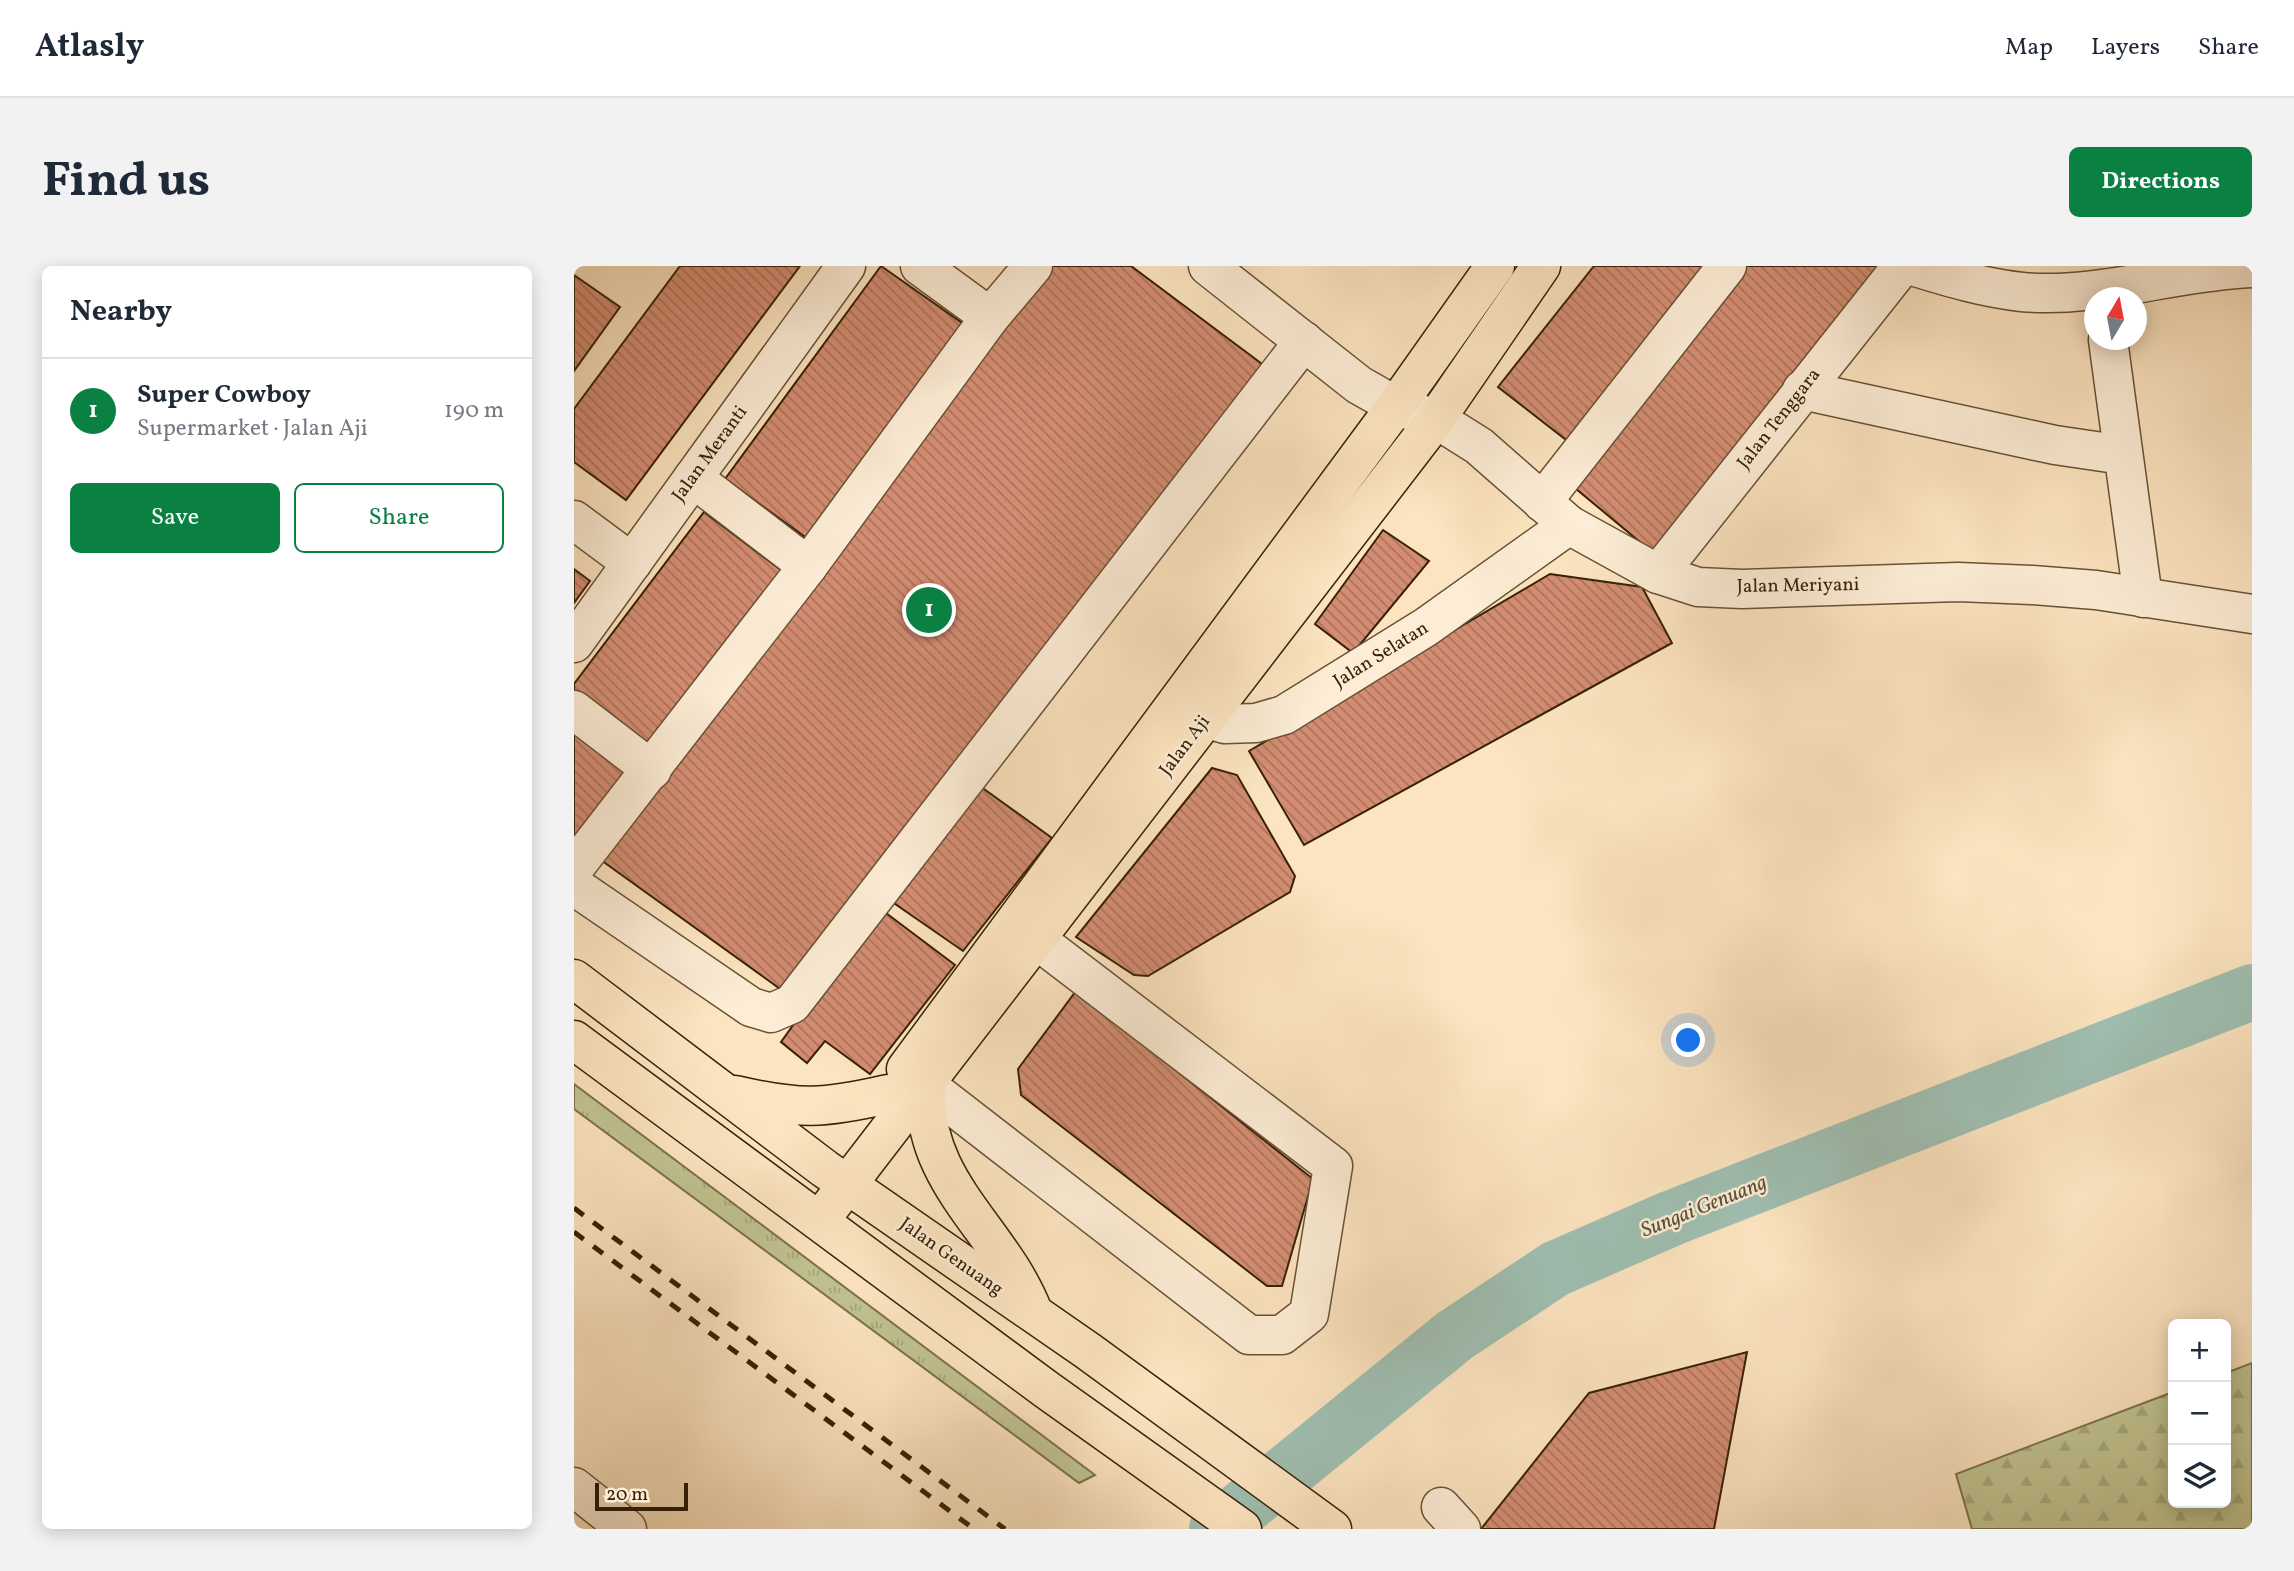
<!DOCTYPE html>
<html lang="en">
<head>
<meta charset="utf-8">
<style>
  :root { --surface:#fff; --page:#f2f2f3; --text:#1f2937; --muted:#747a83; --line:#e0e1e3; --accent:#0b8043 }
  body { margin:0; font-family:Vollkorn,serif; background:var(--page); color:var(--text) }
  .controls { position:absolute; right:21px; bottom:21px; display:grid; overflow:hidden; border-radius:10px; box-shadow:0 4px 18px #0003 }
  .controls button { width:63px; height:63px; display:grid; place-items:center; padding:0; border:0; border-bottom:2px solid var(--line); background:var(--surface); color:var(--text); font:35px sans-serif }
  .compass { position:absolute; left:1510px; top:21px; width:63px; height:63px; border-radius:50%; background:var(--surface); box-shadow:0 4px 18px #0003; rotate:10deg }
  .scale { position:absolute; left:21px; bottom:18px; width:93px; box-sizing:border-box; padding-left:7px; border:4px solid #372106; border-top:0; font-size:19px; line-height:24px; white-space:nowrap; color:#372106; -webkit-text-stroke:5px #fdedd6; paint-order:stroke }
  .you { position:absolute; left:1115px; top:775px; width:24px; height:24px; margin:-18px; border:5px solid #fff; border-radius:50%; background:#1a73e8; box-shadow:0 0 0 10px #1a73e833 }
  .badge { display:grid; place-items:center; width:46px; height:46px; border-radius:50%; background:var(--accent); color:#fff; font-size:23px; font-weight:700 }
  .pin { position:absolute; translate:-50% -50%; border:4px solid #fff; box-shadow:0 2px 7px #0006 }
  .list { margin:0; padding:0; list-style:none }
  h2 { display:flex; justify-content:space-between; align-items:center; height:91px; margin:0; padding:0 28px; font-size:30px }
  h2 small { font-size:23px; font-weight:400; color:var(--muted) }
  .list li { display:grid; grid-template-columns:46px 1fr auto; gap:21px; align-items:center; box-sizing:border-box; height:105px; padding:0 28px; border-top:2px solid var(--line) }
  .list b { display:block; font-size:26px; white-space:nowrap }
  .list p { margin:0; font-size:23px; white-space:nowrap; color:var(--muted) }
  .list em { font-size:23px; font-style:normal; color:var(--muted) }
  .actions { display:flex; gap:14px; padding:21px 28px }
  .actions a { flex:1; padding:16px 0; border:2px solid var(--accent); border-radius:10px; text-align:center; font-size:24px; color:var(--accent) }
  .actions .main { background:var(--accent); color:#fff }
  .icon { flex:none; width:38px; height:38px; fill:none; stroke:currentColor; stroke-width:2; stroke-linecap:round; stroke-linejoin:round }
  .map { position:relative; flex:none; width:1678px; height:1263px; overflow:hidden; border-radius:10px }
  header { display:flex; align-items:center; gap:42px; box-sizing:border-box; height:98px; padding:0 35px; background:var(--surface); border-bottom:2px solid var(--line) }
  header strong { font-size:33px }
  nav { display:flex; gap:38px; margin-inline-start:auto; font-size:24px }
  .intro { display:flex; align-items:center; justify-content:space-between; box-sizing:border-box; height:168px; padding:0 42px }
  h1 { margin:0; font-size:49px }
  .button { padding:18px 32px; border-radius:10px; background:var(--accent); color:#fff; font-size:24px; font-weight:700 }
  main { display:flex; gap:42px; padding:0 42px }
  aside { flex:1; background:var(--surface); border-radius:10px; box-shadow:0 4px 18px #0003 }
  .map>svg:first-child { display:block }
</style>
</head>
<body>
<header>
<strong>Atlasly</strong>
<nav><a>Map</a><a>Layers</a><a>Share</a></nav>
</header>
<div class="intro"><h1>Find us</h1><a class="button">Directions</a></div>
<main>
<aside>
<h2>Nearby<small></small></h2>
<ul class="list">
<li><span class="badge">1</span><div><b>Super Cowboy</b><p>Supermarket · Jalan Aji</p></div><em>190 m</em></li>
</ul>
<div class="actions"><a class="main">Save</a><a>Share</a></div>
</aside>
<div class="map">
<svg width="1678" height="1263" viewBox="0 0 1678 1263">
  <defs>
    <pattern id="grass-tufts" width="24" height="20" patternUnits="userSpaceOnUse" patternTransform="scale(1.75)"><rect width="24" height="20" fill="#c1c491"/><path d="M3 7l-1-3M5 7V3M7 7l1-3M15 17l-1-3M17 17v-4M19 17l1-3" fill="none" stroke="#a6a87c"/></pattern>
    <pattern id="forest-firs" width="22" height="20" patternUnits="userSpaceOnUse" patternTransform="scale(1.75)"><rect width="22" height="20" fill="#c1c491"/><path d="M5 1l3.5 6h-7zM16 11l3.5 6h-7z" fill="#a6a87c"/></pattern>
    <pattern id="building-back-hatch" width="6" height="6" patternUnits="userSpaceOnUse" patternTransform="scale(1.75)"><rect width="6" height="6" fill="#d48d72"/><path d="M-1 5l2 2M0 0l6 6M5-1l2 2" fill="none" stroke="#ad735c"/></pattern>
  </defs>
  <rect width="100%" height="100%" fill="#fce4c0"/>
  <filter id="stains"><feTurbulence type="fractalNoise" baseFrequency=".00286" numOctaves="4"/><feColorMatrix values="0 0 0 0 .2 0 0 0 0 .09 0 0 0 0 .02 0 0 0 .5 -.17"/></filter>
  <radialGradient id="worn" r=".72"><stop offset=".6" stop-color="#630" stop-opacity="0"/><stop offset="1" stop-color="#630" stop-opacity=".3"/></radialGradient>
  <!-- grass -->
  <polygon fill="url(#grass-tufts)" stroke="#7c724c" stroke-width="2" points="0,818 521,1209 505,1217 0,843"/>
  <!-- forest -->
  <polygon fill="url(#forest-firs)" stroke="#7c724c" stroke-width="2" points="1678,1097 1678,1263 1398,1263 1382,1208 1599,1126 1599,1237 1652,1237 1652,1107"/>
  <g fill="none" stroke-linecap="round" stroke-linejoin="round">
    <!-- river -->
    <polyline stroke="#9fbfb2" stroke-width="56" points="643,1263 880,1070 981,1003 1098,952 1678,726"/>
  </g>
  <!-- building -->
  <g fill="url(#building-back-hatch)" stroke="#372106" stroke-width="2">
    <polygon points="106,0 226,0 52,234 0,196 0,143"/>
    <polygon points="307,0 391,59 234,273 151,213"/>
    <polygon points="476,0 557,0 688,98 209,725 20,589"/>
    <polygon points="1020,0 1142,0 1000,180 924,121"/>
    <polygon points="1172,0 1305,0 1078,286 995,217"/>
    <polygon points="0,9 46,41 0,105"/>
    <polygon points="130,246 211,307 76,485 0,428 0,418"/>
    <polygon points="809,264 855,295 779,387 741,358"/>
    <polygon points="0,303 16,315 0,337"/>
    <polygon points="976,308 1068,321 1098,377 730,579 675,485"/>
    <polygon points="0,461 58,505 0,581"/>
    <polygon points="638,502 663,509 721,610 716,626 574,710 560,709 502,671"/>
    <polygon points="403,518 478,572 389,685 314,633"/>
    <polygon points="304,641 381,699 296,808 251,775 233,797 207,776"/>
    <polygon points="502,725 739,913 708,1020 693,1020 447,829 444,803"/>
    <polygon points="1173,1086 1140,1263 907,1263 1015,1127"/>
  </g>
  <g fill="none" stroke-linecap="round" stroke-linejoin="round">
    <defs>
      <g id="minor">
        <polyline points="346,0 416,51 459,0"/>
        <polyline points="634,0 785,119 822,140 862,153 905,180 995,259 1084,308 1124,321 1168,323 1384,316 1458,319 1522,324 1678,348"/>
        <path d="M1338,0C1374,11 1410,22 1448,26C1524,33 1601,5 1677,2"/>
        <polyline points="1534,74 1569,332"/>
        <polyline points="1228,124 1481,179 1549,189"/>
        <polyline points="119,212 234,300"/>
        <polyline points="968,236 1153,0"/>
        <polyline points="0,254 58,297"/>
        <polyline points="1084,308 1328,0"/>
        <polyline points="0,377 272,0"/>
        <polyline points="600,443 651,458 682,457 710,449 852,361 995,259"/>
        <polyline points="0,444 78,504"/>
        <polyline points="0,602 234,300 416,51"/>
        <polyline points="0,620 177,741 197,747 218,738 730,75"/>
        <polyline points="352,819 675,1069 708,1069 735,1048 759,900 463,674"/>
        <polyline points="0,1221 53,1263"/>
        <polyline points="867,1241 887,1263"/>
      </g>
      <g id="major">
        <polyline points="332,803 822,140 921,0"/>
        <polyline points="246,954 862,153 967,0"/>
      </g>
      <g id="highway">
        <polyline points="0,713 251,903 514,1085 758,1263"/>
        <polyline points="0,774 473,1124 668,1263"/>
        <path d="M352,819C346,917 427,963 459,1046"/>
        <path d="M161,829C226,844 249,843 314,828"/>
      </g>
    </defs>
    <!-- minor casing -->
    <use href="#minor" stroke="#685234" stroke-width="41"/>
    <!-- major casing -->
    <use href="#major" stroke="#372106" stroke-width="41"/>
    <!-- highway casing -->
    <use href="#highway" stroke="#372106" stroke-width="41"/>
    <!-- minor -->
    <use href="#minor" stroke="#fdedd6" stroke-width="38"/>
    <!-- major -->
    <use href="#major" stroke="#fce4c0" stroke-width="38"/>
    <!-- highway -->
    <use href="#highway" stroke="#fce4c0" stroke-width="38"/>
    <!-- rail -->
    <g stroke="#372106" stroke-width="5" stroke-dasharray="12 12" stroke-linecap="butt">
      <polyline points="0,942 431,1263"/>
      <polyline points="0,966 400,1263"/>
    </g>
  </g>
  <g text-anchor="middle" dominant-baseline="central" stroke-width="5" stroke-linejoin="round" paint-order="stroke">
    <!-- street labels -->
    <g font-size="19" fill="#372106" stroke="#fdedd6">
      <text transform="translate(1205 153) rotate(-52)">Jalan Tenggara</text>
      <text transform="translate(136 188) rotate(-54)">Jalan Meranti</text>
      <text transform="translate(1224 320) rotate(-1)">Jalan Meriyani</text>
      <text transform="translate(807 389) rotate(-32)">Jalan Selatan</text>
      <text transform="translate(611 480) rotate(-53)">Jalan Aji</text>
      <text transform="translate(377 991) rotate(35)">Jalan Genuang</text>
    </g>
    <!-- water labels -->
    <g font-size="21" font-style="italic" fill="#56503a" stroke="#fdedd6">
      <text transform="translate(1130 941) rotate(-22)">Sungai Genuang</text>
    </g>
  </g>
  <rect width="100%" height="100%" filter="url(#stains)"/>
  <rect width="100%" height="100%" fill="url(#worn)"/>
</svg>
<div class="controls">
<button>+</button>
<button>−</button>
<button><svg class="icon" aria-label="layers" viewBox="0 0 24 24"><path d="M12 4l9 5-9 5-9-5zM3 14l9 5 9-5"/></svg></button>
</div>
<svg class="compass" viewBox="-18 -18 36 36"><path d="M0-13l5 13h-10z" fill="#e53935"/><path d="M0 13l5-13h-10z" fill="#747a83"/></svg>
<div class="scale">20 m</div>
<div class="you"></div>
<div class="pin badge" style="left:355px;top:344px">1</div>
</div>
</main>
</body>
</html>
